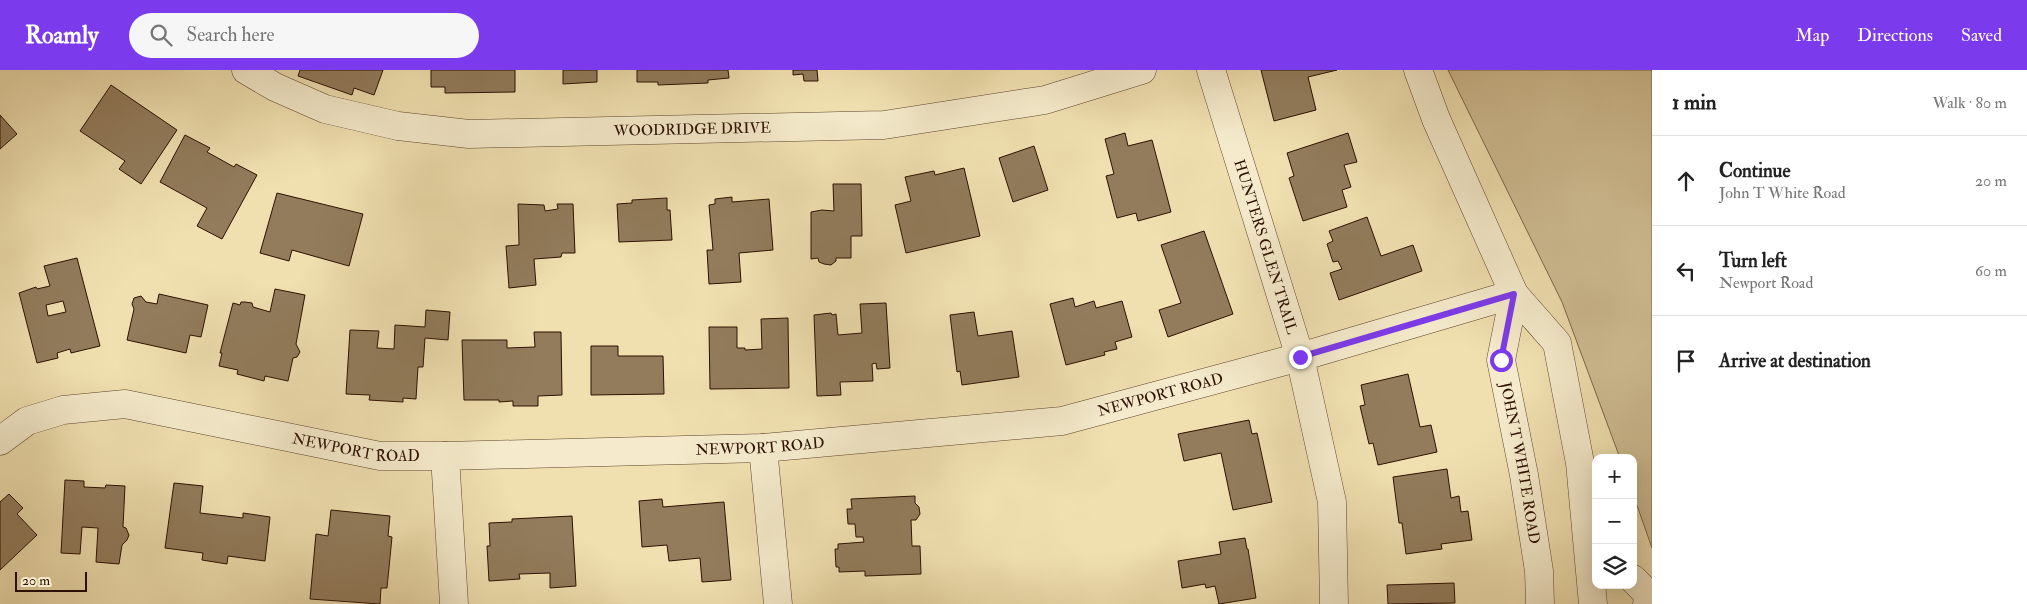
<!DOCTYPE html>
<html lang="en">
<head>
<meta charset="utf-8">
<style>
  :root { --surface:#fff; --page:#f6f6f6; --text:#222; --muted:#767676; --line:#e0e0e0; --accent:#7c3aed }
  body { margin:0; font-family:"IM FELL Double Pica",serif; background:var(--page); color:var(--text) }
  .controls { position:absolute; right:15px; bottom:15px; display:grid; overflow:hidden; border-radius:10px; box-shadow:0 5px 20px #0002 }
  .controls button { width:45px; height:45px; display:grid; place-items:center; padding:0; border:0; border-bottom:1px solid var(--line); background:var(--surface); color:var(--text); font:25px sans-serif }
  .scale { position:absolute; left:15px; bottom:12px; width:72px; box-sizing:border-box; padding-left:5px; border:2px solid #2c1000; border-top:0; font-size:14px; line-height:18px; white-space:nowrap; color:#2c1000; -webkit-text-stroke:4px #f5ebcc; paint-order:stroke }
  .stop { position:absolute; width:15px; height:15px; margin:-11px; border:4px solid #7c3aed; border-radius:50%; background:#fff }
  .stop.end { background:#7c3aed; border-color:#fff; box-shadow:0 1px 5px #0008 }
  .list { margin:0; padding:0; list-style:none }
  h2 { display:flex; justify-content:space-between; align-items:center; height:65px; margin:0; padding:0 20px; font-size:21px }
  h2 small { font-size:16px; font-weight:400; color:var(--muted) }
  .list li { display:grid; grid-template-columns:32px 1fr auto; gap:15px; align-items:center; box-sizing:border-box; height:90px; padding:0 20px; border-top:1px solid var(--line) }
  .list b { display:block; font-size:19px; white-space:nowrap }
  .list p { margin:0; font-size:16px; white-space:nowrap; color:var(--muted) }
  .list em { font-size:16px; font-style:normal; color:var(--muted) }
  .icon { flex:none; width:28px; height:28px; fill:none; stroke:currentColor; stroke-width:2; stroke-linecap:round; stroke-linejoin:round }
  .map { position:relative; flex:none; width:1652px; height:534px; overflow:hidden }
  header { display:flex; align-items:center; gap:30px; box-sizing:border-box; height:70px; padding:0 25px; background:var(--accent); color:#fff }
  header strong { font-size:24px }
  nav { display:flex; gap:28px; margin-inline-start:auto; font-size:18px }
  .search { width:350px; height:45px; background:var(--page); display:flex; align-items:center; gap:12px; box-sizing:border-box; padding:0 18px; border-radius:28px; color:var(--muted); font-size:19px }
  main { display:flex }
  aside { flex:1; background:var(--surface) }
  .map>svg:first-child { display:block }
</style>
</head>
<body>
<header>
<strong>Roamly</strong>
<div class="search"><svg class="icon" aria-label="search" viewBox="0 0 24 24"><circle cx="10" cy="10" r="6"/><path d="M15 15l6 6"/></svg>Search here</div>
<nav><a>Map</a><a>Directions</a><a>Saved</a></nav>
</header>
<main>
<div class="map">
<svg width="1652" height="534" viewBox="0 0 1652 534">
  <rect width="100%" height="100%" fill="#f0e0b0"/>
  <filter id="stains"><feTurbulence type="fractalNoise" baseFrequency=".004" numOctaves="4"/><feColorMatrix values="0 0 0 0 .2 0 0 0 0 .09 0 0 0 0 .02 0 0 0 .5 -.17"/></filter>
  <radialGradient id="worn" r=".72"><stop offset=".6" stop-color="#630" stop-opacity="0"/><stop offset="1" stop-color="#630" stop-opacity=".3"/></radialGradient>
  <!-- green -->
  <polygon fill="#cfbd92" stroke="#7e6649" points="1448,0 1652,0 1652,478 1633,424 1633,388 1620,388 1562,232"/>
  <!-- building -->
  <g fill="#927c5c" stroke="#2c1000" fill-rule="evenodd">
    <polygon points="300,0 383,0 374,25 354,18 352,25 298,6"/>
    <polygon points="431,0 515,0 515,22 445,23 445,17 431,17"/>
    <polygon points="563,0 597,0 597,12 563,14"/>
    <polygon points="637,0 728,0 729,8 708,10 708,13 658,15 658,12 637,12"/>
    <polygon points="793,0 817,0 818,11 804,11 803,4 793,5"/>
    <polygon points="1261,0 1337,0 1308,7 1316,40 1274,51"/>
    <polygon points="111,15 177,60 141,114 119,99 125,91 80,61"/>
    <polygon points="0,45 17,64 0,79"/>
    <polygon points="1125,63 1128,76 1152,70 1171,142 1138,151 1136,143 1117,148 1106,106 1114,104 1105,69"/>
    <polygon points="1348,63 1357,92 1344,95 1351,117 1342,120 1347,137 1303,151 1289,108 1294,106 1287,83"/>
    <polygon points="185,65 210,78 207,82 234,97 236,94 257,105 222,169 197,156 207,138 160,112"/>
    <polygon points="1034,76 1048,120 1013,132 999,88"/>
    <polygon points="964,98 980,166 906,183 895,135 911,131 905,107 934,101 935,105"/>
    <polygon points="833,114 861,114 862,166 851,166 851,188 836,188 836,191 831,195 824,194 819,192 818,188 811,189 811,142 822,140 834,141"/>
    <polygon points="277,123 363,144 349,196 292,180 289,191 260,183"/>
    <polygon points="732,127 732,132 769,129 773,180 739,183 741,212 709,214 707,180 713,180 709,135 715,134 715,129"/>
    <polygon points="667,128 667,140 670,140 672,170 619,172 617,134 632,133 632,130"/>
    <polygon points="518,134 544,135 545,141 558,139 557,134 573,134 575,183 562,183 561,187 534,189 536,215 509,218 506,176 519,175"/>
    <polygon points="1367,147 1381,186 1413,175 1422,201 1339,230 1330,203 1342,199 1338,191 1333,192 1327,174 1333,171 1329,161"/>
    <polygon points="1204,161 1233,244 1168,267 1159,240 1181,233 1161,175"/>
    <path d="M77,188L100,276L71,283L70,279L57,283L58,288L37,293L19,223L36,217L37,219L50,216L44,196ZM63,231L66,242L48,246L46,235Z"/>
    <polygon points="275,219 305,225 296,274 300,282 297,287 293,288 288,311 265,306 264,311 237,304 238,300 219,296 222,283 220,283 233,233 240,235 241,232 245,232 252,233 253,237 270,242"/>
    <polygon points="159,224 208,235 201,267 190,265 186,283 127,270 134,239 132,234 134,228 141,226 146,232 157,234"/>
    <polygon points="1073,228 1075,237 1094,231 1096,238 1122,231 1132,267 1115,272 1117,279 1104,282 1105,285 1066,295 1050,234"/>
    <polygon points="886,233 890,298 877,299 876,293 872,294 873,311 840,312 841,325 817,326 814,245 831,243 832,245 836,244 838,265 862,263 860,234"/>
    <polygon points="426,240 450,242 448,270 425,268 423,297 418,297 416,329 403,328 403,332 369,330 370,325 346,324 350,260 379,261 377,278 394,279 395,255 425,257"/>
    <polygon points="974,242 978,266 1012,261 1019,307 962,315 960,301 957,302 950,245"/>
    <polygon points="788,248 789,318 710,319 709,257 737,257 737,278 745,278 745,280 762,279 761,249"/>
    <polygon points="534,262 561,262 562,325 538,326 538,336 513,336 513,331 499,332 499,330 464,330 462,270 507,270 507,278 535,277"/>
    <polygon points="591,276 618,276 618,286 663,286 664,324 591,325"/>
    <polygon points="1408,304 1420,357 1431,355 1437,382 1378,395 1373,373 1369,374 1360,336 1365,335 1361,315"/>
    <polygon points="1249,350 1252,364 1257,363 1272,432 1233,440 1221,383 1184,391 1178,364"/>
    <polygon points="1447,399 1451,428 1459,426 1461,442 1468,441 1472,470 1441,474 1442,479 1406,484 1402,453 1399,453 1393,407"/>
    <polygon points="65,410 84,411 84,417 105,418 106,415 125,416 123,457 126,458 129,465 127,470 122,475 119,494 96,492 98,458 82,457 80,484 61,483"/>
    <polygon points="174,413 203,416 200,443 243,448 243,443 270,447 265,491 228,486 227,494 202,490 203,483 165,478"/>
    <polygon points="9,424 23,438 17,444 37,465 0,500 0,432"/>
    <polygon points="915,426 915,433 919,437 920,444 916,450 911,450 912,476 920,476 921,504 865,506 865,501 839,502 839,497 836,497 835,479 838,479 838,474 864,472 863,467 856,467 855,454 848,454 847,439 852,439 851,429"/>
    <polygon points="662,429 663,437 724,432 731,510 702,512 700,488 669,491 667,475 642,477 639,431"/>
    <polygon points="331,440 390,446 388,466 392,467 387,518 381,518 380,534 310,529 316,464 328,466"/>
    <polygon points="572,446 576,516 550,518 550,503 519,504 520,509 489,511 487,476 490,476 489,453 512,452 512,449"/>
    <polygon points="1245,468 1247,479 1248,479 1256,528 1219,534 1215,516 1206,518 1205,514 1182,518 1178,491 1221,484 1219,472"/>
    <polygon points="1454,513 1455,533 1388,534 1387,515"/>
  </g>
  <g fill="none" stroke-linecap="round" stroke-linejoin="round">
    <defs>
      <g id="minor">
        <path id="s1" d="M246,0L275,17L325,39L398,56L469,64L884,55L1045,30L1142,0"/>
        <path id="s2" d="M1211,0L1300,287L1332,432L1334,534"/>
        <polyline points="1418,0 1436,49 1514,224 1557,273 1580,393 1593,534"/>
        <path id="s3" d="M1514,224L1501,290L1524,405L1539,501L1540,534"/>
        <path id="s4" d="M0,371L27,351L63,340L125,334L380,386H445L763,378L1062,351L1300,287L1514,224"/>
        <polyline points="763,378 778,534"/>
        <polyline points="445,386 454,534"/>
        <polyline points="1633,509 1649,525 1647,534"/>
      </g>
    </defs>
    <!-- minor casing -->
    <use href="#minor" stroke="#5d442c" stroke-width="29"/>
    <!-- minor -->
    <use href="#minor" stroke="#f5ebcc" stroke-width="28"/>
  </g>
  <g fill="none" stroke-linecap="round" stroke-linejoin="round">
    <!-- route -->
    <polyline stroke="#7c3aed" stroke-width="6" points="1300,287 1514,224 1501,290"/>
  </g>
  <g text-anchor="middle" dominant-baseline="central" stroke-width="5" stroke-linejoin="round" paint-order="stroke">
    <!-- street labels -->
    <g font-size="15" fill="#2c1000" stroke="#f5ebcc">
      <text stroke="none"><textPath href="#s1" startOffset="458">WOODRIDGE DRIVE</textPath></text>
      <text stroke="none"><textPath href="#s2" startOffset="185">HUNTERS GLEN TRAIL</textPath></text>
      <text stroke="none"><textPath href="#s4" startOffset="1179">NEWPORT ROAD</textPath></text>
      <text stroke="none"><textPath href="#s4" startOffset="369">NEWPORT ROAD</textPath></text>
      <text stroke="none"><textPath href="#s4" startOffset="774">NEWPORT ROAD</textPath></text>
      <text stroke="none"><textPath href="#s3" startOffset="172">JOHN T WHITE ROAD</textPath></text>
    </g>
  </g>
  <rect width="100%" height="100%" filter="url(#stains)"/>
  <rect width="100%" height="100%" fill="url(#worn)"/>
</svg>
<div class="controls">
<button>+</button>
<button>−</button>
<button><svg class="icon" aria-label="layers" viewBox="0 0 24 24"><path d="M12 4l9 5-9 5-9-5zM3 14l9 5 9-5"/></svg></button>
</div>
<div class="scale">20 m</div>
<div class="stop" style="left:1501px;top:290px"></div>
<div class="stop end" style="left:1300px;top:287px"></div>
</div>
<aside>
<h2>1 min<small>Walk · 80 m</small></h2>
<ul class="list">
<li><svg class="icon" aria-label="ahead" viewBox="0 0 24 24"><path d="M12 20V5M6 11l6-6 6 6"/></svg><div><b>Continue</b><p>John T White Road</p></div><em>20 m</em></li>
<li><svg class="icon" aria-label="left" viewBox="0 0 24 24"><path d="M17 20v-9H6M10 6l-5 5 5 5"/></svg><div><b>Turn left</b><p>Newport Road</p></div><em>60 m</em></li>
<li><svg class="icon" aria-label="arrive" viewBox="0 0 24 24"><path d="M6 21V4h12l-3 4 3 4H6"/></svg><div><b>Arrive at destination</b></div></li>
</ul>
</aside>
</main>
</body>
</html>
